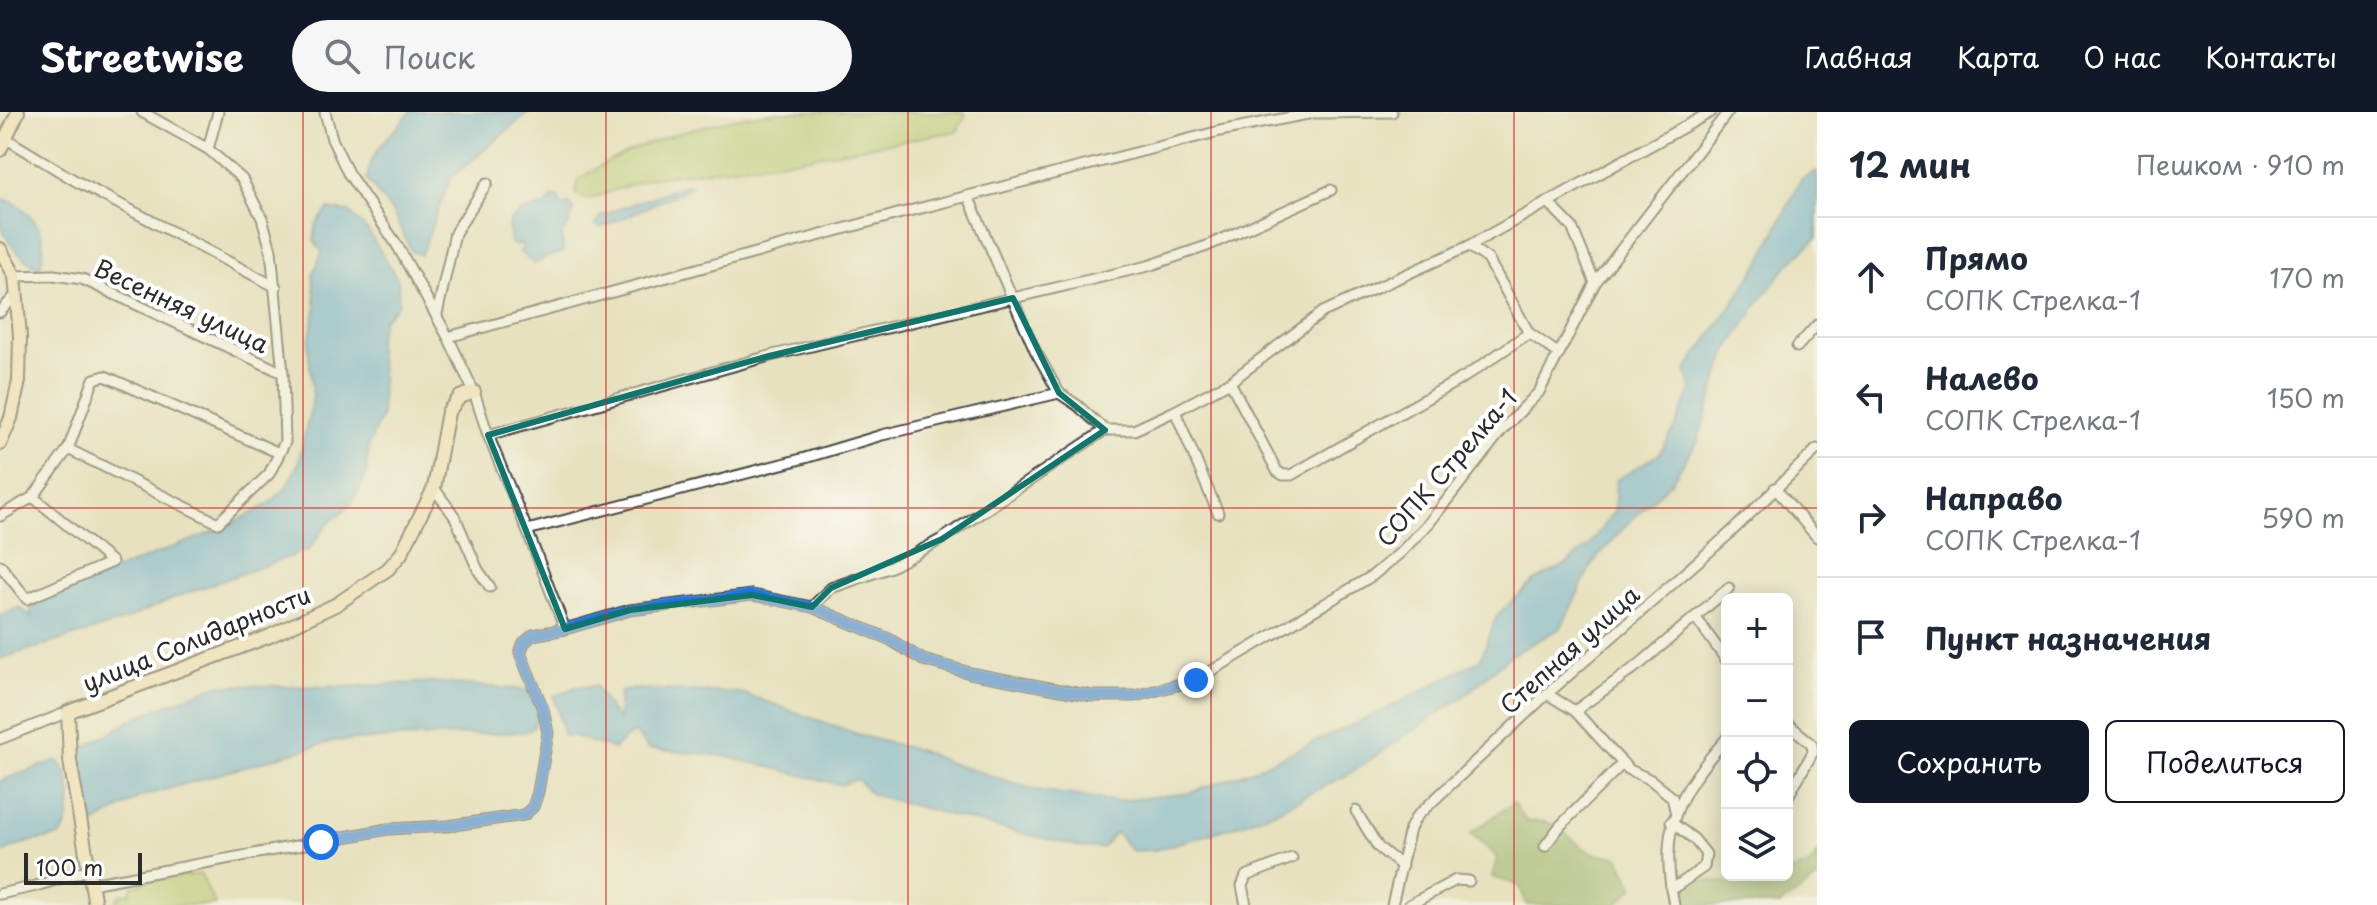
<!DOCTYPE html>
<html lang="ru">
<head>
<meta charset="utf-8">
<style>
  :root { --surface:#fff; --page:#f6f6f7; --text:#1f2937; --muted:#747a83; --line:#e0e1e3; --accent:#111827 }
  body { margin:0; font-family:"Playpen Sans",sans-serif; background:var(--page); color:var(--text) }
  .controls { position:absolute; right:24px; bottom:24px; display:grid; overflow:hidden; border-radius:12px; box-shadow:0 4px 20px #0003 }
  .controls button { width:72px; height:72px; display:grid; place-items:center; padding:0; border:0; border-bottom:2px solid var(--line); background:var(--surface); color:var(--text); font:40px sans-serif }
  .scale { position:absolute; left:24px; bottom:20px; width:118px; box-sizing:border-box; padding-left:8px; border:4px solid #2b2b2b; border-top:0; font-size:22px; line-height:28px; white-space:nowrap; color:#2b2b2b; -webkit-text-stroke:6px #fff; paint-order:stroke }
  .stop { position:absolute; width:24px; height:24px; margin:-18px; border:6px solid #1a73e8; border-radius:50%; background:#fff }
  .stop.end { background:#1a73e8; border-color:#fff; box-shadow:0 2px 8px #0008 }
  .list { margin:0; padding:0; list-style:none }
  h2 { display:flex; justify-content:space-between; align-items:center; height:104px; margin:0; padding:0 32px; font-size:34px }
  h2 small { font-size:26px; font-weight:400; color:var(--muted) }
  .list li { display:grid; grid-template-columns:52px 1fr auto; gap:24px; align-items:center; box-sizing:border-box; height:120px; padding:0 32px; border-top:2px solid var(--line) }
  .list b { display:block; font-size:30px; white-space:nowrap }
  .list p { margin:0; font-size:26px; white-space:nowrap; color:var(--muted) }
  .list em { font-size:26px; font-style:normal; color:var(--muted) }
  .actions { display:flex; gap:16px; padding:24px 32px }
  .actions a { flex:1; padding:18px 0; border:2px solid var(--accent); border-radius:12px; text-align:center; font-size:28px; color:var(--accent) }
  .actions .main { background:var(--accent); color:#fff }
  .icon { flex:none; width:44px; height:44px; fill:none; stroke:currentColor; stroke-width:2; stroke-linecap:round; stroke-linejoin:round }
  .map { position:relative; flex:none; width:1817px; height:793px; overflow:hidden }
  header { display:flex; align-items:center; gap:48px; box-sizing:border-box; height:112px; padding:0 40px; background:var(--accent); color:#fff }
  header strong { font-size:38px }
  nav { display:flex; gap:44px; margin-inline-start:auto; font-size:28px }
  .search { width:560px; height:72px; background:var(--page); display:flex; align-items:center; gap:20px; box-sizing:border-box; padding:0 28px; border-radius:44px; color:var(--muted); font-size:30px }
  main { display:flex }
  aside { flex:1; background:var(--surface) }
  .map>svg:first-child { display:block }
</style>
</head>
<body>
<header>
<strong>Streetwise</strong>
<div class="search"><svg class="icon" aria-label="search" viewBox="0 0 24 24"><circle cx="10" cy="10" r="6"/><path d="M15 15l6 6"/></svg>Поиск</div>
<nav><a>Главная</a><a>Карта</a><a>О нас</a><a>Контакты</a></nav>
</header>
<main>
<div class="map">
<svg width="1817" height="793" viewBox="0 0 1817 793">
  <rect width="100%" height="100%" fill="#fff"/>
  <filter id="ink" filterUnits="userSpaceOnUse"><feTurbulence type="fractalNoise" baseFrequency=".0125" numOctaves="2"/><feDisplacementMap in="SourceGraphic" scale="16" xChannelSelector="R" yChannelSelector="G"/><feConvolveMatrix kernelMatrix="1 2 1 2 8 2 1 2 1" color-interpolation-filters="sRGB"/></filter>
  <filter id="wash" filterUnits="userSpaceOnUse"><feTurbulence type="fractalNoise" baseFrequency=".006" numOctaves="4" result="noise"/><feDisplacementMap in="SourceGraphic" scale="32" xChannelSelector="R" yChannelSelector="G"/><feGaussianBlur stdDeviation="1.8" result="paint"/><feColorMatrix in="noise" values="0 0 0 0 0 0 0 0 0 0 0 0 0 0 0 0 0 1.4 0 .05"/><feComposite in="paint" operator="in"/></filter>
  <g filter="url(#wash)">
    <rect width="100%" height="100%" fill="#e7e1bf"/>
    <!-- green -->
    <g fill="#b2cb70" stroke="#6e7b4e" stroke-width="2">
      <path d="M778,0H963L966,3L957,19L793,48L653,65L587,88L576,82L578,68C633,30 711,8 778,0Z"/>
      <polygon points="201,762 215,793 116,793 117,788 122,782 129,782 133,774 151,768"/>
    </g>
    <!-- forest -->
    <g fill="#8daf62" stroke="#5c6d46" stroke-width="2">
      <path d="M1513,691L1527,710C1565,704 1569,735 1599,743C1605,744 1612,743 1618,744L1634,775L1616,793H1527L1519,773L1492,765L1497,745L1471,721Z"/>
      <polygon points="1817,741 1817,767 1780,793 1682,793 1687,775 1707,768 1752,774 1787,763 1787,761 1810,752"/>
    </g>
    <!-- water -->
    <g fill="#62afdb" stroke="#466d83" stroke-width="2">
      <path d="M410,0H529L450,67L421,143L412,140L393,101L367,68C372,31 391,27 410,0Z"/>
      <polygon points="1817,59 1817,126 1786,155 1759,190 1726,241 1698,329 1671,370 1628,411 1592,452 1561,516 1511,543 1463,585 1349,662 1274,700 1223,718 1155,738 1131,739 1116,720 1102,736 1081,735 982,712 871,682 857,667 841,673 724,644 648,637 635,621 626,625 614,637 573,624 564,624 554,584 575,575 595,574 618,609 620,580 634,577 742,581 869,626 919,638 950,651 1037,678 1116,689 1190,681 1255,657 1385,598 1480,548 1497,503 1534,469 1567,452 1589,433 1614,399 1616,368 1659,342 1675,316 1691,278 1686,259 1758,154 1801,67"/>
      <polygon points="684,73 691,73 687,77 601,116 596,113 600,104"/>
      <path d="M554,84L559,86L561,93L566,94L568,91L574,98L568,115L562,121L563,141L547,145L535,152L519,140L523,136L521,132L515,134L511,131L508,112C514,102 534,94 545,94Z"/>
      <path d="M0,86C31,93 53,125 39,156C6,134 0,125 0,86Z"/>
      <polygon points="328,97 349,100 368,119 398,168 399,192 383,208 377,231 382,267 381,305 369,332 366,364 352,391 326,414 309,438 176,485 123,509 0,547 0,503 20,495 31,505 31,491 228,414 269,392 286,376 298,352 313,285 308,233 316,197 313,163 322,140 314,129 316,113"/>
      <path d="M430,570L528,578L538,599L534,615L525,620L334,629L140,685L94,712C84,690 78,661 82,637L137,605L217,573L342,575Z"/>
      <path d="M58,648C75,668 74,702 61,724L25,731L0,742V669Z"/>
    </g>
  </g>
  <g filter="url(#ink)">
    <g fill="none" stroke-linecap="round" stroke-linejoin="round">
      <defs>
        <g id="street">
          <polyline points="325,0 332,27 348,61 397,133 448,225 474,280 488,323 527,418 805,346 882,323 1059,281 1035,238 968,84"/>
          <polyline points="1317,1 1392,0"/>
          <polyline points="5,26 74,68 276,175"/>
          <polyline points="208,37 218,0"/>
          <polyline points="1548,90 1711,0"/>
          <polyline points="1469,134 1488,147 1529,221"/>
          <polyline points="15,164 54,163 82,167 283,261"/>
          <polyline points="0,200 17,182"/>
          <polyline points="437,202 455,121 487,71"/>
          <polyline points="448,225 898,102 1220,19 1318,0"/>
          <polyline points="1797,235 1817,213"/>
          <polyline points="1230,270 1277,359 1283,363 1291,363 1466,264 1529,221 1559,242"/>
          <polyline points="1059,281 1077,293 1105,318 1134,318 1175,299 1230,270 1323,200 1469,134 1548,90 1572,115 1595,171"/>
          <polyline points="1175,299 1218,401"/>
          <polyline points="488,323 769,244 1148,154 1207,134 1331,78"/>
          <polyline points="68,337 218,411 269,362 285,330 283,261 271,138 262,106 242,67 208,37 142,0"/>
          <polyline points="434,376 455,405 478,458 490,475"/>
          <polyline points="1775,376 1817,425"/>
          <polyline points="0,404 33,385 68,337 94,267 105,264 279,341"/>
          <polyline points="527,418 565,517"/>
          <polyline points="0,453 27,487 112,450 33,385"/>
          <polyline points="812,495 831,476 891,455 942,427 1105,318"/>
          <polyline points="1696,506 1727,549"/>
          <polyline points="1547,582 1575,599 1628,657 1651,668 1672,685 1675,698"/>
          <polyline points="1575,599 1641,551 1729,476"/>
          <polyline points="1787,611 1812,632 1813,640 1787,686"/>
          <polyline points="0,627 68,600"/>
          <polyline points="1356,699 1378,735 1402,754"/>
          <polyline points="1671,710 1694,727 1706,742 1704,755 1671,778"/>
          <polyline points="1545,734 1560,714 1623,651"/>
          <polyline points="91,772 388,717 447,714 524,703 533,695 538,680 548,621 543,597 520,541 524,531 533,523 565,517 630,498 752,483 812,495 889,527 923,548 970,561 1092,584 1135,584 1196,568 1372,464 1400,441 1429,411 1502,318 1539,280 1595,171 1728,0"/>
          <polyline points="0,782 36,774 88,758"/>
          <polyline points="1246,793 1242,774 1246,764 1292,746"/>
          <polyline points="1392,793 1410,717 1416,705 1547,582 1729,422 1817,337"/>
          <polyline points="1409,793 1456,768 1469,769"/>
          <path d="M1674,793C1659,716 1676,683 1727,626"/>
        </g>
        <g id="secondary">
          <polyline points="0,38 18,0"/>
          <polyline points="0,137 15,164 20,224 19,269 11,306 0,332"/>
          <polyline points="95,793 70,649 68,600 270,524 337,492 388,457 401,442 434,376 448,300 460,285 474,280"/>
        </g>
      </defs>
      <!-- street casing -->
      <use href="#street" stroke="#474641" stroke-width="13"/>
      <!-- secondary casing -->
      <use href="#secondary" stroke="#474641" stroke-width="16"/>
      <!-- street -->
      <use href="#street" stroke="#fff" stroke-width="9"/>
      <!-- secondary -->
      <use href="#secondary" stroke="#fae7c3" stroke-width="12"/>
    </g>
  </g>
  <g fill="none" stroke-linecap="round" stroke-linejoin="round" filter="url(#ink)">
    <!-- route -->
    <polyline stroke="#1a73e8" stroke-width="10" points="321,730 388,717 447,714 524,703 533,695 538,680 548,621 543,597 520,541 524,531 533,523 565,517 630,498 752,483 812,495 889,527 923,548 970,561 1092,584 1135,584 1196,568"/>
  </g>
  <!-- marked area -->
  <path d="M0 0H1817V793H0ZM1013,186L1059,281L1105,318L942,427L831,476L812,495L752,483L630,498L565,517L488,323L769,244Z" fill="#e7e1bf" fill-opacity=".55" fill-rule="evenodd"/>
  <path fill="none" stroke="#0f766e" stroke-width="6" stroke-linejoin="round" d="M1013,186L1059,281L1105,318L942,427L831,476L812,495L752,483L630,498L565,517L488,323L769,244Z"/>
  <!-- grid -->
  <path fill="none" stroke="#d62828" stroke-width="2" stroke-opacity="0.55" d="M303,0V793M606,0V793M908,0V793M1211,0V793M1514,0V793M0,396H1817"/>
  <g text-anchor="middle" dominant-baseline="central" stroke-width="8" stroke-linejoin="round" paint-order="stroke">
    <!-- street labels -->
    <g font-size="24" fill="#2b2b2b" stroke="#fff">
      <text transform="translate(182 193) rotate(25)">Весенняя улица</text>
      <text transform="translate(1446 355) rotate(-49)">СОПК Стрелка-1</text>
      <text transform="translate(196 526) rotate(-22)">улица Солидарности</text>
      <text transform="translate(1569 537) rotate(-42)">Степная улица</text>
    </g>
  </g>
</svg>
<div class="controls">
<button>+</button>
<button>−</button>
<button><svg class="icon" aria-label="locate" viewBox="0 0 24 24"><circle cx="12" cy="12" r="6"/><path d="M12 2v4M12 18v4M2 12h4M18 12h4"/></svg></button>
<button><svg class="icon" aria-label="layers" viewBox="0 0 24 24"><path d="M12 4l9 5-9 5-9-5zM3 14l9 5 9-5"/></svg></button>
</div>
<div class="scale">100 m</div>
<div class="stop" style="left:321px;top:730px"></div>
<div class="stop end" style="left:1196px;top:568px"></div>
</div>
<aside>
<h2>12 мин<small>Пешком · 910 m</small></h2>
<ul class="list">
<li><svg class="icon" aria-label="ahead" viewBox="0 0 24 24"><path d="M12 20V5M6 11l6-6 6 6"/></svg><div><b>Прямо</b><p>СОПК Стрелка-1</p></div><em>170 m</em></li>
<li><svg class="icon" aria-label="left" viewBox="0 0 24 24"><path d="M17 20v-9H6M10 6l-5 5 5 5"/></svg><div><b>Налево</b><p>СОПК Стрелка-1</p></div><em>150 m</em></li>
<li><svg class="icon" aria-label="right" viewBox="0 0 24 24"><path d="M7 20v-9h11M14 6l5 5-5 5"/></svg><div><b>Направо</b><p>СОПК Стрелка-1</p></div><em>590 m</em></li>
<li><svg class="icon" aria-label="arrive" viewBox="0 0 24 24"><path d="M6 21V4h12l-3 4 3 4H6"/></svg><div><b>Пункт назначения</b></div></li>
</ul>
<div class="actions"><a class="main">Сохранить</a><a>Поделиться</a></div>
</aside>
</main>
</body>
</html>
